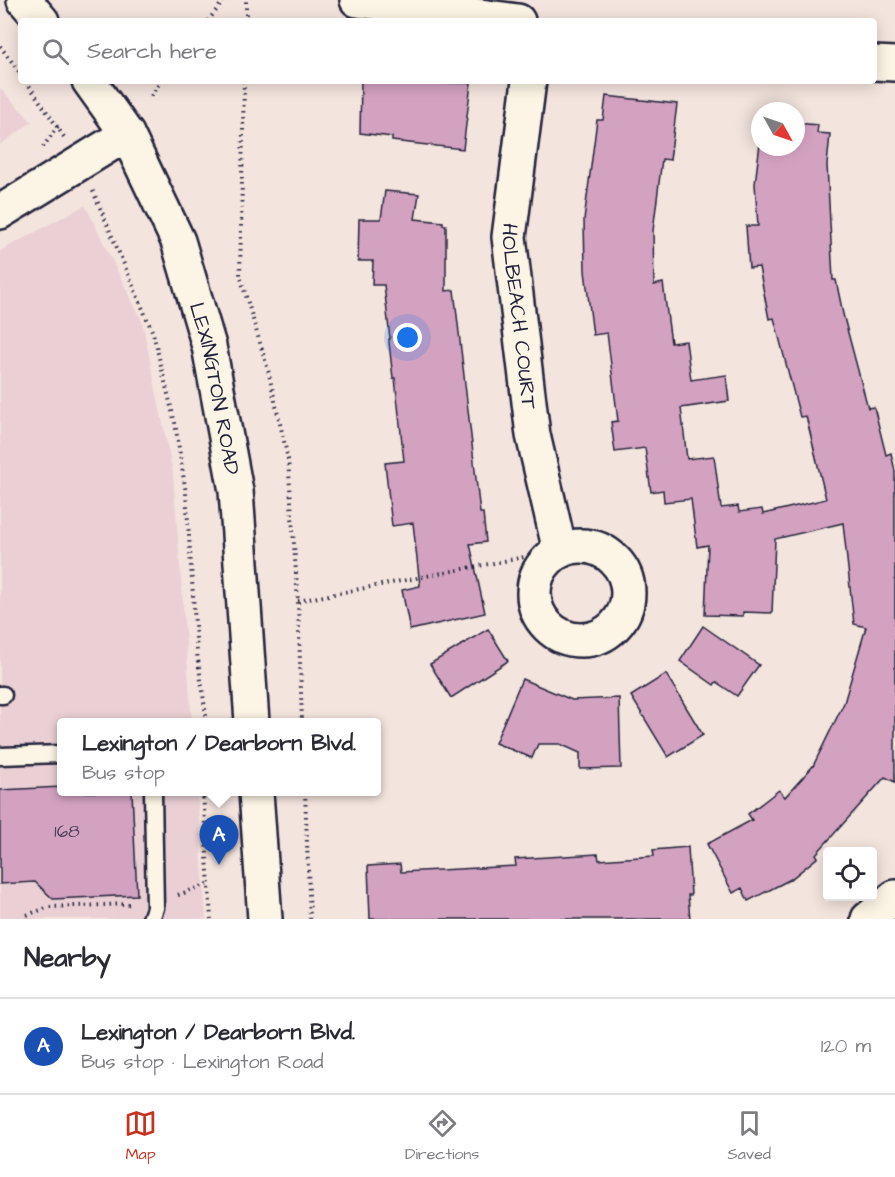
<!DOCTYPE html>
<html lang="en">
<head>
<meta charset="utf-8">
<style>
  :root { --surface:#fff; --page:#f7f7f7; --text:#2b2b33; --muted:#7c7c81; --line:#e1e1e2; --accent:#c8321e }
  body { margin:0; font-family:"Architects Daughter",sans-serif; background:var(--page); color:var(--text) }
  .controls { position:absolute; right:18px; bottom:18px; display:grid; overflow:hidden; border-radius:6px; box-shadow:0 3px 15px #0003 }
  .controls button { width:54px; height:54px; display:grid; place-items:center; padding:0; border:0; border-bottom:2px solid var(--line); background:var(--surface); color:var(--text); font:30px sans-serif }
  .compass { position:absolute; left:751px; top:102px; width:54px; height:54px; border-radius:50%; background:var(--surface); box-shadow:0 3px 15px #0003; rotate:130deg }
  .you { position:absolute; left:408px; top:338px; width:21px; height:21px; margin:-15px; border:4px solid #fff; border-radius:50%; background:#1a73e8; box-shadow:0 0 0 9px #1a73e833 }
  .badge { display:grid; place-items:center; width:39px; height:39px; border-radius:50%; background:var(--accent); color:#fff; font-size:20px; font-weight:700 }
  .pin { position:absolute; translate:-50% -50px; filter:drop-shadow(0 2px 3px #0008) }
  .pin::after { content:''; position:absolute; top:32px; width:21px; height:18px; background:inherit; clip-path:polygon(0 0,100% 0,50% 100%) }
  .popup { position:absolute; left:57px; top:718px; width:324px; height:78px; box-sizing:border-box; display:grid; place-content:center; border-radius:6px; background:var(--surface); filter:drop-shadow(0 2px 4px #0005); font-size:20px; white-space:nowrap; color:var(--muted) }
  .popup b { font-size:22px; color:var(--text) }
  .popup::after { content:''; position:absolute; left:50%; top:100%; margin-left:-12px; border:12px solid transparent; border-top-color:var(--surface) }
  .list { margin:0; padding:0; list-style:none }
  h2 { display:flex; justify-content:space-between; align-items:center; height:78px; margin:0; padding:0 24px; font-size:26px }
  h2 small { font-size:20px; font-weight:400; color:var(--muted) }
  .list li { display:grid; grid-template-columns:39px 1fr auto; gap:18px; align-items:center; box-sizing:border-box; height:96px; padding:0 24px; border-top:2px solid var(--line) }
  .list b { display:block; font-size:22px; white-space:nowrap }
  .list p { margin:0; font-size:20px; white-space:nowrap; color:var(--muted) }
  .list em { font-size:20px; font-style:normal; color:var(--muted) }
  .icon { flex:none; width:33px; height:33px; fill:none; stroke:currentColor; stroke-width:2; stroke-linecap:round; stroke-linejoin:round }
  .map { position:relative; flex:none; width:895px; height:919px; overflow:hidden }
  .search { position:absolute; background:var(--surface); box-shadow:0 3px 15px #0003; left:18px; right:18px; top:18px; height:66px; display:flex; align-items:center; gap:15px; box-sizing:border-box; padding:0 21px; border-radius:6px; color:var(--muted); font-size:22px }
  .sheet { height:174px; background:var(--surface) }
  nav { display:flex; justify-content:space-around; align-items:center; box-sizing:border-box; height:84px; border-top:2px solid var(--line); background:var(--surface); font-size:16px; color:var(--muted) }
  nav a { display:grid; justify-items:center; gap:3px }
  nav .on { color:var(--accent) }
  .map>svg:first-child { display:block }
</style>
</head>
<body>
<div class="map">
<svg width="895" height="919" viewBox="0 0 895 919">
  <rect width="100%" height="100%" fill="#f4e4de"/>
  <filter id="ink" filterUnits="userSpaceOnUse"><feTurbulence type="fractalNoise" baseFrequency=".0167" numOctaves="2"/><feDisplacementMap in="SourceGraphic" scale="12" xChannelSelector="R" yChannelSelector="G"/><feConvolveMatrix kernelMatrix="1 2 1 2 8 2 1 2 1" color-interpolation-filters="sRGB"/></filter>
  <g filter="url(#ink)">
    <!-- built -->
    <g fill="#ead0d5">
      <polygon points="0,88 32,122 0,145"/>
      <polygon points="85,205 142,321 173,473 192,722 62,722 62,792 197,792 206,919 0,919 0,251"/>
    </g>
    <!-- building -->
    <g fill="#d3a2c1" stroke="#22223b" stroke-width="1.5">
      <polygon points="361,81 471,83 463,149 392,141 392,137 360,133"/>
      <polygon points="606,96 677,104 670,160 662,159 653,231 654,285 663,283 671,343 686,341 691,380 726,375 729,401 681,408 687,459 714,456 721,508 738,506 739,512 762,509 763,514 826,499 806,416 800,417 774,318 769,319 759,267 749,268 746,226 758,226 755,184 760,143 760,147 796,147 796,123 818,125 817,133 830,134 827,165 833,280 836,280 843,314 868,408 874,407 886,455 891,453 895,471 895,782 885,777 816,854 818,857 791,879 748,901 742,888 733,893 707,844 752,820 748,814 779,790 785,797 813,766 844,703 866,627 854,624 843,523 775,539 772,613 743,612 743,616 705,615 708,545 697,547 691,499 664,502 663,490 651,492 645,448 615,452 611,422 618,421 607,333 593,335 585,271 584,220 597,120 603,120"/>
      <polygon points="385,191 419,194 415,219 443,222 443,225 446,225 446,291 454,290 480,513 483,513 486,542 470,544 485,613 410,630 402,590 420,586 413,523 392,526 385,463 404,461 395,378 393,378 389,343 389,339 390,339 384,285 372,285 373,261 358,261 359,219 381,219"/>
      <polygon points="703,626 759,665 737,696 716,682 714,685 680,661"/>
      <polygon points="488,629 508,661 451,698 430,664"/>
      <polygon points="666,674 703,735 668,757 631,696"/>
      <polygon points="522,679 572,700 619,698 621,768 580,769 580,753 560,744 538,744 532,758 495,743"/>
      <polygon points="62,787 62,792 132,792 137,895 53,899 35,882 0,884 0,790"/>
      <polygon points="688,847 691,895 688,895 690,919 370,919 368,866 400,864 401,872 516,866 515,859 598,854 599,860 654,856 653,850"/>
    </g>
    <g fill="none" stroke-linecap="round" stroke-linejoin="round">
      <defs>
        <g id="lane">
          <polyline points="0,695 3,695"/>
          <polyline points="0,756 62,754"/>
          <polyline points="151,919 155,908 153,792"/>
        </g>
        <g id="street">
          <polyline points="357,0 518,21"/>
          <polyline points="874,63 895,64"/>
          <path id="s1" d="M529,81L509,237L533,435L560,551"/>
          <polyline points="0,212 127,134"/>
          <circle cx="581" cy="593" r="47"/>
          <polyline points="868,919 895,897"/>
        </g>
        <g id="secondary">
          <polyline points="24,0 42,21"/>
          <path id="s2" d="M89,81L127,134L178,241L209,346L236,491L252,722"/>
          <polyline points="256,792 265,919"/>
        </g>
      </defs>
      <!-- lane casing -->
      <use href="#lane" stroke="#22223b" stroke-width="21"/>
      <!-- street casing -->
      <use href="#street" stroke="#22223b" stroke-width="38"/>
      <!-- secondary casing -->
      <use href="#secondary" stroke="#22223b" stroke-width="38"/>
      <!-- path -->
      <g stroke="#22223b" stroke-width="4" stroke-dasharray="1.5 4.5" stroke-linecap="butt">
        <polyline points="208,21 224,0"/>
        <polyline points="246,21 246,0"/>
        <polyline points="0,46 21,74"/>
        <polyline points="26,81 64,137"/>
        <polyline points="244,81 240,276 268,370 288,459 298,601 302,722"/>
        <polyline points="151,96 161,81"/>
        <polyline points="43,147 58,126"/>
        <polyline points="93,191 153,333 175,423 186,493 197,653 207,722"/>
        <polyline points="298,601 530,556"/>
        <polyline points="203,792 211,919"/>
        <polyline points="305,792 310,919"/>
        <polyline points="178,895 209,884"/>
        <polyline points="27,915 49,907 133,904"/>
      </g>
      <!-- lane -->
      <use href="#lane" stroke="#fcf5e5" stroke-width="16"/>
      <!-- street -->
      <use href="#street" stroke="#fcf5e5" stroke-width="33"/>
      <!-- secondary -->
      <use href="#secondary" stroke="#fcf5e5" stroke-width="33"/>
    </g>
  </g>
  <g text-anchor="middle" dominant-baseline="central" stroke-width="5" stroke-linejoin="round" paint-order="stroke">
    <!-- number labels -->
    <g font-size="18" fill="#4e425c">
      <text x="67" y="831">168</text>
    </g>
    <!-- street labels -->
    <g font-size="21" fill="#22223b" stroke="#fcf5e5">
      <text stroke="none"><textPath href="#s1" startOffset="237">HOLBEACH COURT</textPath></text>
      <text stroke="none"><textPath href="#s2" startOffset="336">LEXINGTON ROAD</textPath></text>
    </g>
  </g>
</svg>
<div class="controls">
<button><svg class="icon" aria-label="locate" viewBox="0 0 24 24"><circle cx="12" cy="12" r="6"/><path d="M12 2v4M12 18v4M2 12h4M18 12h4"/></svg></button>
</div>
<svg class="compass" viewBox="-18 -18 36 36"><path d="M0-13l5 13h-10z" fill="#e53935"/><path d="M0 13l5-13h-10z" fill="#7c7c81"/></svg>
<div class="you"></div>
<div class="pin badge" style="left:219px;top:865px;background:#1a4fb4">A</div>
<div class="popup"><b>Lexington / Dearborn Blvd.</b>Bus stop</div>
<div class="search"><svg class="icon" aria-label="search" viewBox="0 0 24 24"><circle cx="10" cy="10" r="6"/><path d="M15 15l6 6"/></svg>Search here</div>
</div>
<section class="sheet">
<h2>Nearby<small></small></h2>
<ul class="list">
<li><span class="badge" style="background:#1a4fb4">A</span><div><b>Lexington / Dearborn Blvd.</b><p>Bus stop · Lexington Road</p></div><em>120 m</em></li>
</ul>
</section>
<nav>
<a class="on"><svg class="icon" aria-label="map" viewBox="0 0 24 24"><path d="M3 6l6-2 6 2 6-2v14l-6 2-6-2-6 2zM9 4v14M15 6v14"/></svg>Map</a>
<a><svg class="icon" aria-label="directions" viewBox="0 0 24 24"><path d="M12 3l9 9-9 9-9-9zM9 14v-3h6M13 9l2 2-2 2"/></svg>Directions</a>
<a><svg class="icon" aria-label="saved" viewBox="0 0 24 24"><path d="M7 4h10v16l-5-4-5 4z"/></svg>Saved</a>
</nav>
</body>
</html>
